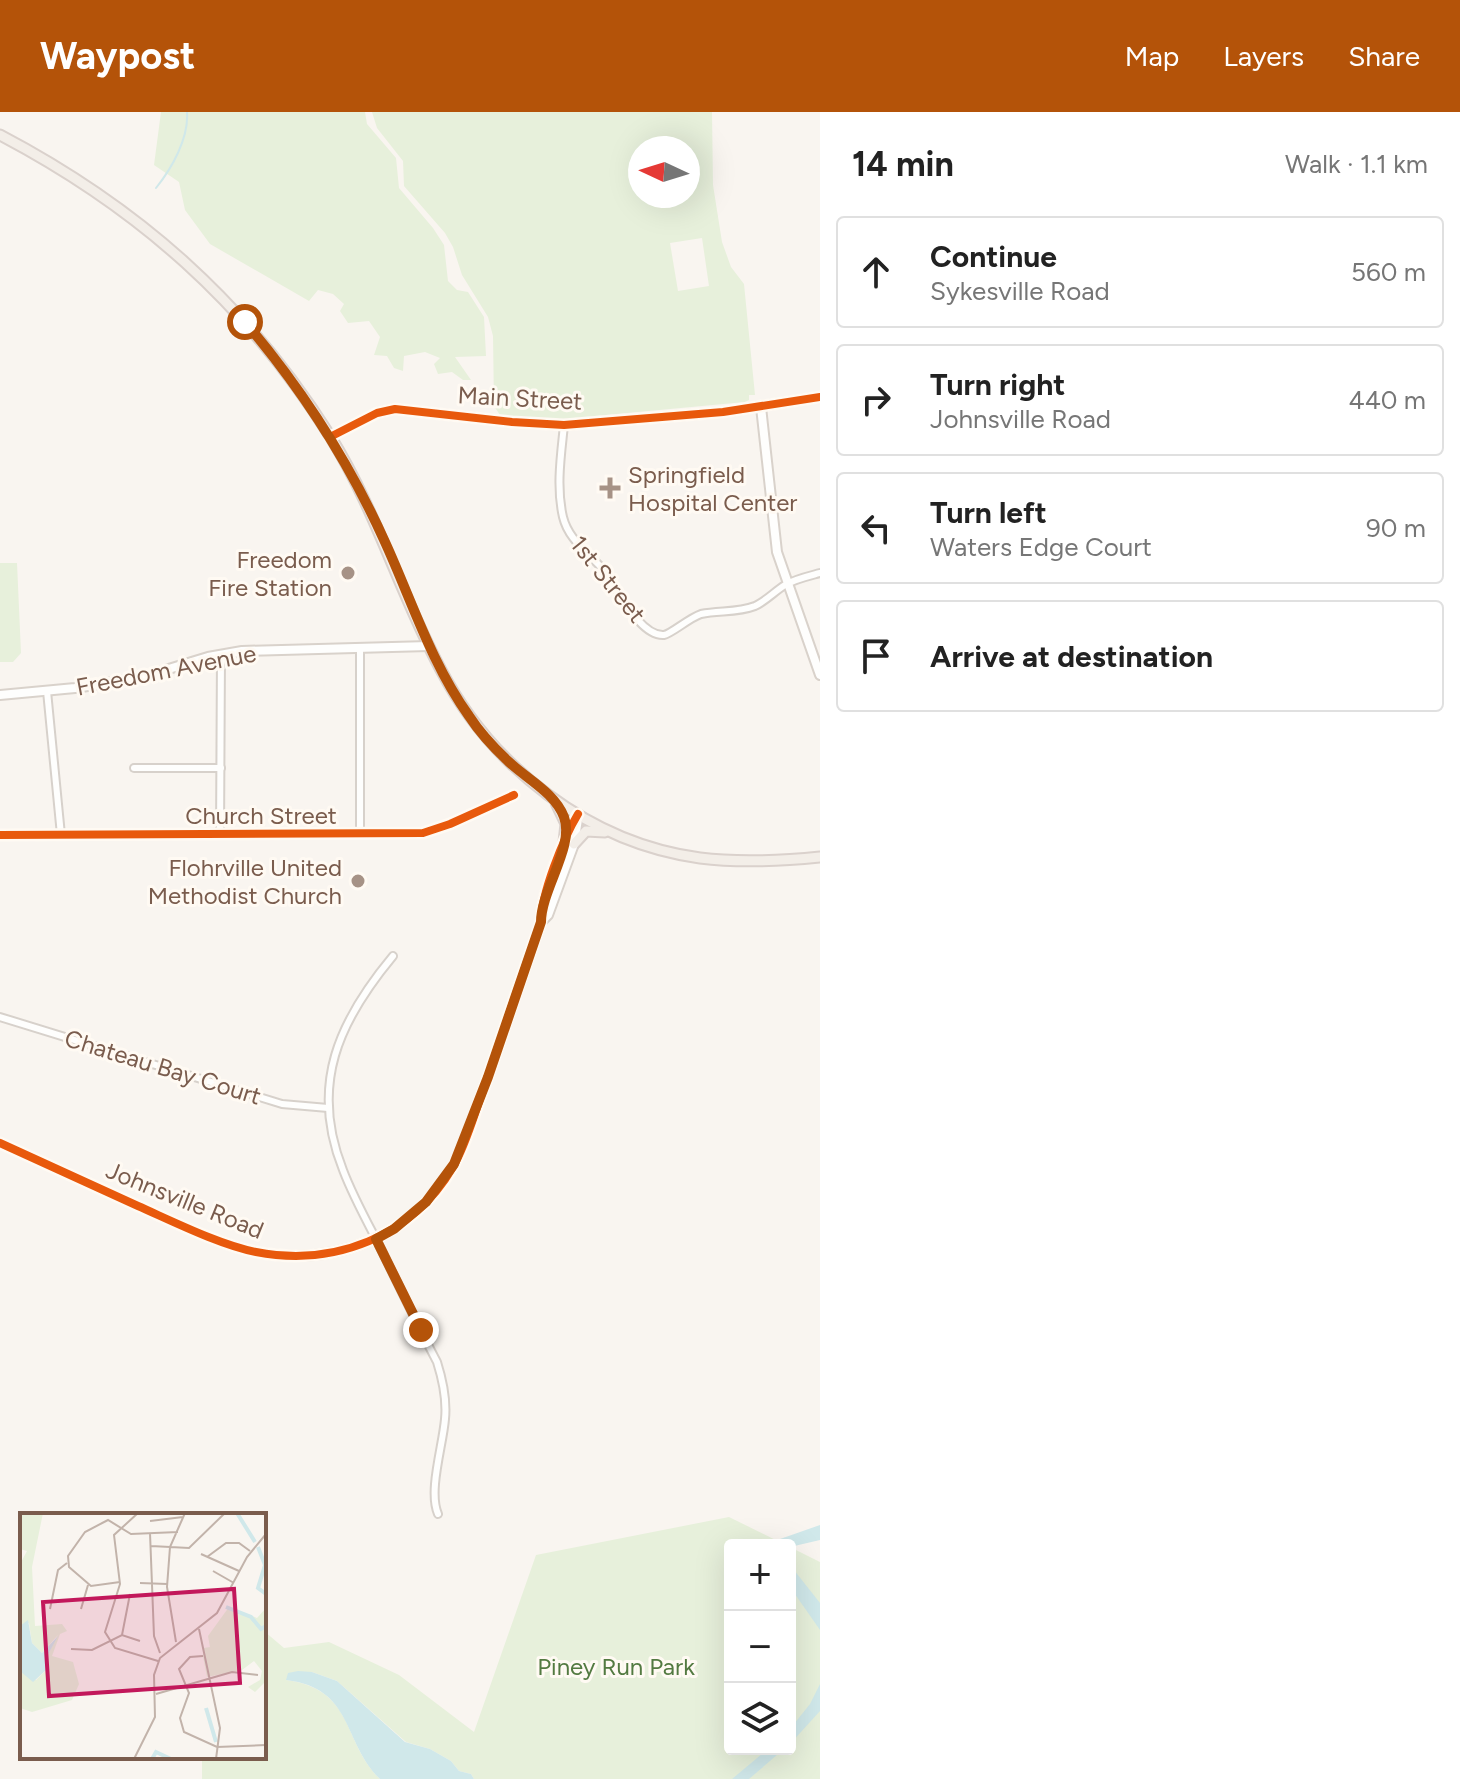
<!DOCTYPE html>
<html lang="en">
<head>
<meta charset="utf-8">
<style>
  :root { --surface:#fff; --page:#f6f6f6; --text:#222; --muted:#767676; --line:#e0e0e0; --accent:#b45309 }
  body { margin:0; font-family:Figtree,sans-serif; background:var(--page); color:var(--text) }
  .controls { position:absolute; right:24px; bottom:24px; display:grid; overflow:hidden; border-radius:8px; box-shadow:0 8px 32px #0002 }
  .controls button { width:72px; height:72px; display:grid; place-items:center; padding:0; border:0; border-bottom:2px solid var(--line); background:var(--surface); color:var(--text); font:40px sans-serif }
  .compass { position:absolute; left:628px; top:24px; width:72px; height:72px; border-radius:50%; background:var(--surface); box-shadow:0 8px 32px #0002; rotate:274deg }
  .stop { position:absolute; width:24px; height:24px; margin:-18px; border:6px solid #b45309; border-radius:50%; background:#fff }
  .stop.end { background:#b45309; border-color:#fff; box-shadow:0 2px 8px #0008 }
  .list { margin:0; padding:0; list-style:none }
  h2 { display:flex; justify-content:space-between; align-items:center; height:104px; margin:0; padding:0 32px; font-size:34px }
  h2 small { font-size:26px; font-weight:400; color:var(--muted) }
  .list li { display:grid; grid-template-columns:52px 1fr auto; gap:24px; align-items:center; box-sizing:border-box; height:112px; margin:0 16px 16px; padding:0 16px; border:2px solid var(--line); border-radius:8px }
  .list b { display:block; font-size:30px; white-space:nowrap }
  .list p { margin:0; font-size:26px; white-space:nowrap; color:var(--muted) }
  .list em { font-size:26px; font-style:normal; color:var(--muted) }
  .icon { flex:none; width:44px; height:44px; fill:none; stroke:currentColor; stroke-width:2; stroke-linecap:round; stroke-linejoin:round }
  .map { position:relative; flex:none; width:820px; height:1667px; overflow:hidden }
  header { display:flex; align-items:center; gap:48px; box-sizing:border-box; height:112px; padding:0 40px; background:var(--accent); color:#fff }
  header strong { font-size:38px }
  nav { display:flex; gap:44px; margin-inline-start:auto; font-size:28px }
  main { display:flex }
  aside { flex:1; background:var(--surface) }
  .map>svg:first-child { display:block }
</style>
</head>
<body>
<header>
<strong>Waypost</strong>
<nav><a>Map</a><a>Layers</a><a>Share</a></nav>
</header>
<main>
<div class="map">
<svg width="820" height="1667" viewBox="0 0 820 1667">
  <rect width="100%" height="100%" fill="#f9f5f0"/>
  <!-- green -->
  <g fill="#e7f0db" fill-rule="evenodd">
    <polygon points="161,0 365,0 367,12 396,46 399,76 433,116 444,133 448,169 457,178 468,180 484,205 486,244 455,245 471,268 463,268 452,260 438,262 434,252 440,246 425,240 404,244 403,259 394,256 387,244 374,243 380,225 369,209 348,211 340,199 344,192 333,182 318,178 309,189 210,132 185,98 179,70 154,53"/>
    <path d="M372,0H712L713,73L722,130L731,155L744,172L755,283H749V288L745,290L563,307H530L500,303L494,294L493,224L488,205L462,163L453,135L445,121L404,74L403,49L377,16ZM640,36H688V84H640ZM702,126L709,174L678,179L670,131Z"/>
    <polygon points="0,451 17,451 21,541 13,550 0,550"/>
    <path d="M729,1405L786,1433H730V1637H790V1435L820,1450V1667H474L471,1662L459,1659L451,1649L430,1637L406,1630L337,1569L312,1560L286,1568C356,1578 341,1629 380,1667H202V1645H264V1519L284,1536L329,1530L399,1563L474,1620L536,1443Z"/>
  </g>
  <!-- water -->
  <g fill="#d0e8ea">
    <polygon points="820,1413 820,1428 790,1435 790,1433 763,1433"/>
    <polygon points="790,1453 820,1491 820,1518 790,1475"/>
    <path d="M298,1559L312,1560L337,1569L405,1630L430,1637L451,1649L459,1659L471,1662L474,1667H380C342,1630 354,1576 286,1568L288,1561Z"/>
    <polygon points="820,1572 820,1599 790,1632 790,1617 810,1592"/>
    <polygon points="768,1637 784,1637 749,1667 732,1667"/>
  </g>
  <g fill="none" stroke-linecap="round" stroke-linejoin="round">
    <!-- stream -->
    <path stroke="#d0e8ea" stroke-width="2" d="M156,76C172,56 189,26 187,0"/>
    <defs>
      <g id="street">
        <path d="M564,313C561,343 556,375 563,405C568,426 585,438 599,453C614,469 638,525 664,523C671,522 689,506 701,502C719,498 737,501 755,494C766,489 775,479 785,473C795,467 809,464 820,461"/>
        <polyline points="360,536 360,722"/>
        <polyline points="47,579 61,723"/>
        <polyline points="134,656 221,656"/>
        <polyline points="0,723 423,721 450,712 514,683"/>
        <polyline points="220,723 221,543"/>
        <path d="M393,844C339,909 309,973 343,1058C352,1082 365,1106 377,1129C397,1170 416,1210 437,1250C443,1269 447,1287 445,1307C443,1333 428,1379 438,1402"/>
        <polyline points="0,905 282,992 328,996"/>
      </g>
      <g id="secondary">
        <polyline points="761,295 777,440 820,563"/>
        <polyline points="330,325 377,301 395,297 512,310 564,313 723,300 820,285"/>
        <polyline points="0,583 75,576 139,566 208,545 242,539 429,534"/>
        <polyline points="541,810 548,803 574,732 578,707"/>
        <path d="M0,1031C46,1052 92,1073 138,1094C172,1109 220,1133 256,1140C334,1155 412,1125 453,1055C467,1031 474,1002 484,976C503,921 521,865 541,810C541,782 563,727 578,702"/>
      </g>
      <g id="primary">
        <path d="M0,23C139,96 246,191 330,324C376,398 400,482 441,558C492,655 589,731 700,746C740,751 780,749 820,745"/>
        <polyline points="556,691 566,712 564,730"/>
        <polyline points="574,732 586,719 605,720"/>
      </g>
    </defs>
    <!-- street casing -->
    <use href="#street" stroke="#d7d1cb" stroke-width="10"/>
    <!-- secondary casing -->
    <use href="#secondary" stroke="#d9d2cb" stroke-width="12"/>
    <!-- primary casing -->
    <use href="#primary" stroke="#dad1cc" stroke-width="13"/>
    <!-- street -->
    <use href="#street" stroke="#fefefd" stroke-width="6"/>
    <!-- secondary -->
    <use href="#secondary" stroke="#fefefd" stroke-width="8"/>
    <!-- primary -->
    <use href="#primary" stroke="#f3eee8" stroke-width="9"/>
    <defs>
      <g id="cycleway">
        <polyline points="330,325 377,301 395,297 512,310 564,313 723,300 820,285"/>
        <polyline points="0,723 423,721 450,712 514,683"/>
        <path d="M0,1031C46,1052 92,1073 138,1094C172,1109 220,1133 256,1140C334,1155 412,1125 453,1055C467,1031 474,1002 484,976C503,921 521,865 541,810C541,782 563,727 578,702"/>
      </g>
    </defs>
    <!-- cycleway casing -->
    <use href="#cycleway" stroke="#fffaf3" stroke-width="13"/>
    <!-- cycleway -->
    <use href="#cycleway" stroke="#e8590c" stroke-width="8"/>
  </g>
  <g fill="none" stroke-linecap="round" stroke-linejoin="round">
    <!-- route -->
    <path stroke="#b45309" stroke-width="10" d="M245,210C302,277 349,350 385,430C412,489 431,551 469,604C480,621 494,636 509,650C527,667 555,681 564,705C575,734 541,778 541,810L488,965L454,1052L426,1090L394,1117L376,1127L421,1218"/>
  </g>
  <!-- markers -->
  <g fill="#a69286" stroke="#fffaf3" stroke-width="3">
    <path d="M606 364h8v8h8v8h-8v8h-8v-8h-8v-8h8z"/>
    <circle cx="348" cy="461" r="8"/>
    <circle cx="358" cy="769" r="8"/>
  </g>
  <g text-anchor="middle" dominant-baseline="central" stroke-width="6" stroke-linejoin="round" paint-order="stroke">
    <!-- street labels -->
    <g font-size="24" fill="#7a5c4d" stroke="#fffaf3">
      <text transform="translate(520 286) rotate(3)">Main Street</text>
      <text transform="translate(608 467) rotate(51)">1st Street</text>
      <text transform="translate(166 558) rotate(-11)">Freedom Avenue</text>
      <text x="261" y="703">Church Street</text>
      <text transform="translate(163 955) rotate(17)">Chateau Bay Court</text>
      <text transform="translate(185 1088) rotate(22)">Johnsville Road</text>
    </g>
    <!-- poi labels -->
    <g font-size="24" fill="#7a5c4d" stroke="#fffaf3" text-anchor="end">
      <text x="628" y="362" text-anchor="start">Springfield<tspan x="628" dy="28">Hospital Center</tspan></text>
      <text x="332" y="447">Freedom<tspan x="332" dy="28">Fire Station</tspan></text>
      <text x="342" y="755">Flohrville United<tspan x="342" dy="28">Methodist Church</tspan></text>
    </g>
    <!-- park labels -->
    <g font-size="24" fill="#537a41" stroke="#fffaf3">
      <text x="616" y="1554">Piney Run Park</text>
    </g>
  </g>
  <!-- overview -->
  <g transform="translate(20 1401)">
    <rect width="246" height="246" fill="#f9f5f0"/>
    <path d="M0,0H23L12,54L15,113L42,111L47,118L40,121L32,143L53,149L59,171L52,187L12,199L0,195V158L16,167L26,157L25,147L38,122L22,140L12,130L9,110L0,113V51L7,38L0,36ZM209,94L237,105L246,95V168L235,179L228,174L240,167L242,158L234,148L222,157L187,164L183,143L184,135L190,134L188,123Z" fill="#e7f0db"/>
    <path d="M8,107L12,130L22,140L38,123L25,147L26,157L13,169L0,158V113Z" fill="#d0e8ea"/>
    <path fill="none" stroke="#d0e8ea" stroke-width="4" d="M217,0L235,29M238,34L245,52L238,75L246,81M206,94L231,104L241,116L246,113M186,195L196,229M132,246L136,239L151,246"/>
    <path fill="none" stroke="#c2b3aa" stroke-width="2" d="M118,0L94,22L100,71L85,119L95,135L138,148M130,8L163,4M130,20L134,123L140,140M131,33L169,35L205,0M181,41L219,58M187,44L206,30H219L230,38M193,58L214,70M100,69L71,73L49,54L48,43L65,19L88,7L111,21L158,19M120,70L147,71M30,96L38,57L47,50M61,96L68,72M179,116L200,215L196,246M102,122L110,81M156,129L147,74L150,34L165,0M51,136L72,137L102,122L120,128M183,143L170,144L159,156L169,180L160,205L164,219L197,234L246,232M136,181L212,159L238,162M114,246L135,204L134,162L140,145L197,100L227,44L246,21"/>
    <path fill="#c2185b" fill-opacity="0.15" stroke="#c2185b" stroke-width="4" d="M214,76L220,170L29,183L23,89Z"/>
    <rect width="246" height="246" fill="none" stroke="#7a5c4d" stroke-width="4"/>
  </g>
</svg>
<div class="controls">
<button>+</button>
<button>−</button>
<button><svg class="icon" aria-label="layers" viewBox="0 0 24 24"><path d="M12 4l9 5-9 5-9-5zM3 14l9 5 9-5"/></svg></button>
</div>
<svg class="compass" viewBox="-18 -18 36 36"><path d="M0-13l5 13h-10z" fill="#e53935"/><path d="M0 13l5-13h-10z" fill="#767676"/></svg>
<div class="stop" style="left:245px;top:210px"></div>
<div class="stop end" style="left:421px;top:1218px"></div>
</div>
<aside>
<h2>14 min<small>Walk · 1.1 km</small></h2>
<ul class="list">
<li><svg class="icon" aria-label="ahead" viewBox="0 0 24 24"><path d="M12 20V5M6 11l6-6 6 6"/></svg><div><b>Continue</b><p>Sykesville Road</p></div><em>560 m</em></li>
<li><svg class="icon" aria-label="right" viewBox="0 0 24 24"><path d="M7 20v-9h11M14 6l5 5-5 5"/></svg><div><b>Turn right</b><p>Johnsville Road</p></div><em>440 m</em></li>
<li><svg class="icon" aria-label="left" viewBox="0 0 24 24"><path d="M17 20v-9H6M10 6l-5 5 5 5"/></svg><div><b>Turn left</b><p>Waters Edge Court</p></div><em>90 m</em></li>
<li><svg class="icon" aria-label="arrive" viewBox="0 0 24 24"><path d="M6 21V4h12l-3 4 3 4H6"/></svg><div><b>Arrive at destination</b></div></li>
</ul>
</aside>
</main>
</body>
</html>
